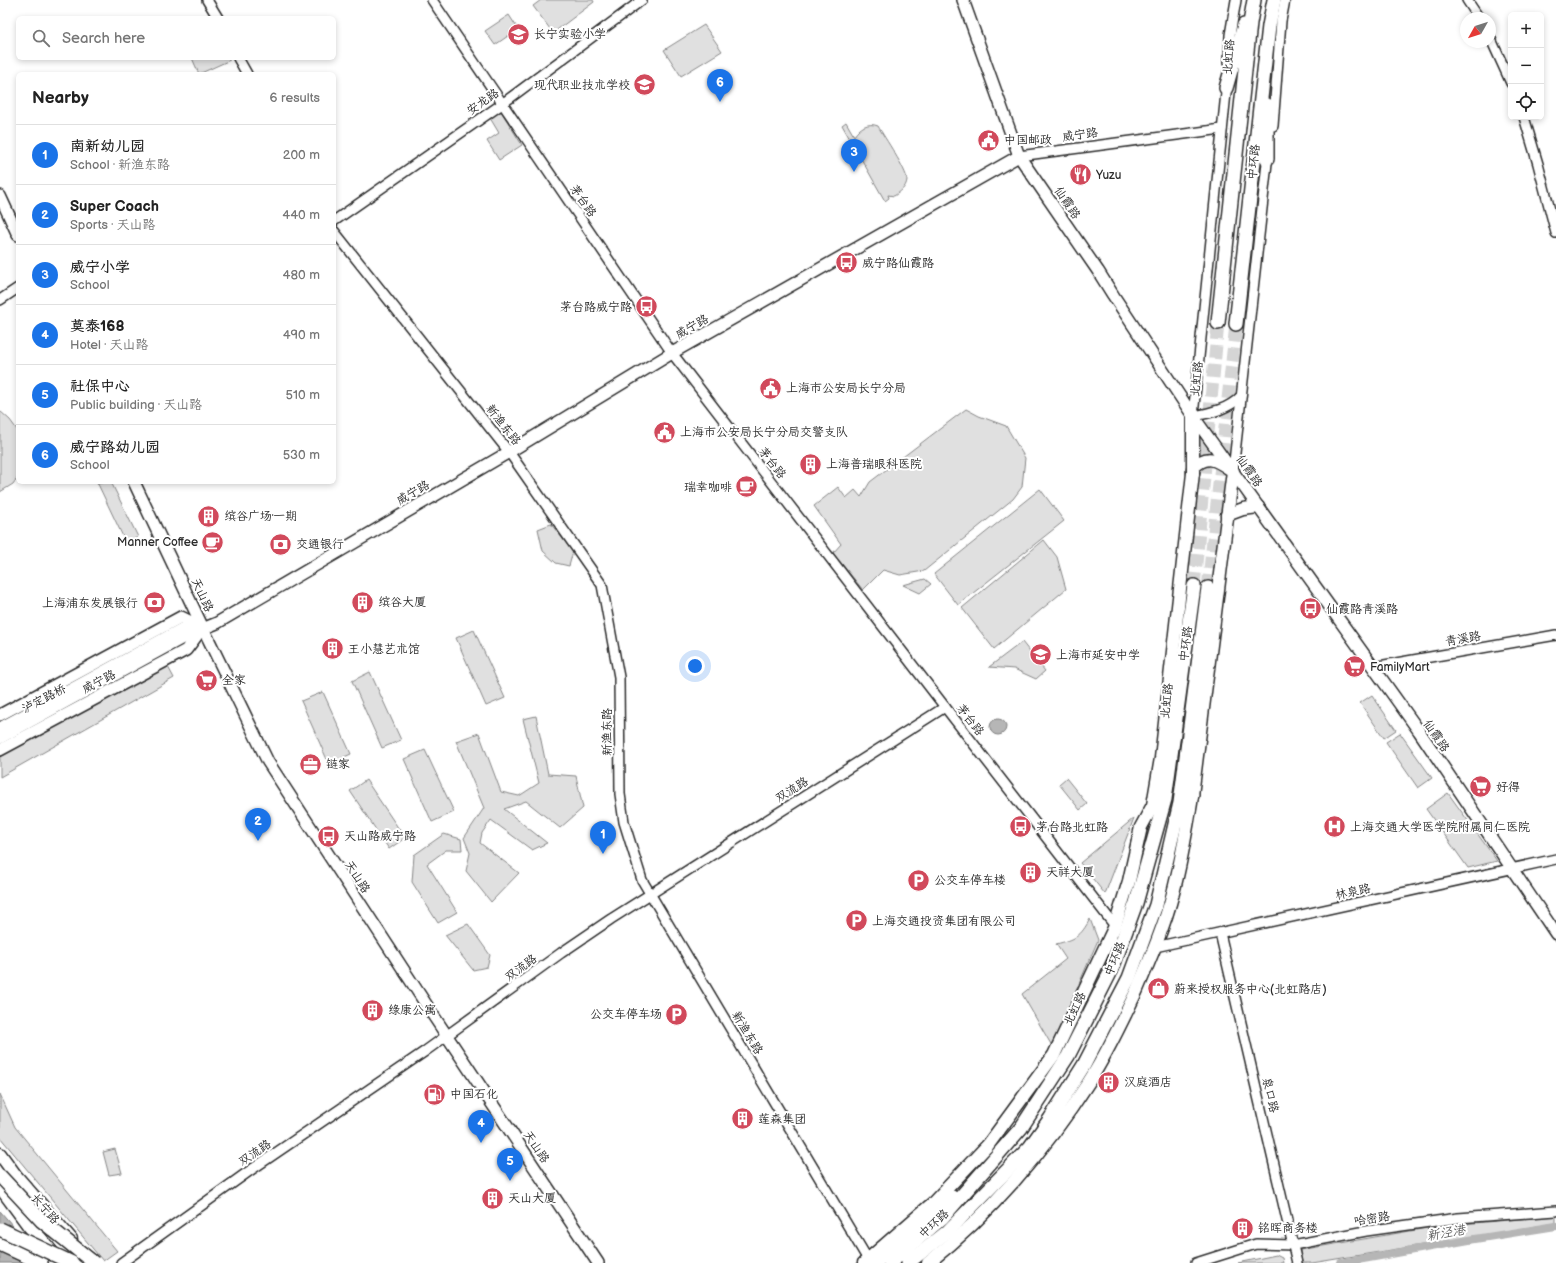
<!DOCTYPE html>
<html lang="en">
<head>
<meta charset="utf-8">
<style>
  :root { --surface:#fff; --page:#f6f6f6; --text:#222; --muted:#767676; --line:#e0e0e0; --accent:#1a73e8 }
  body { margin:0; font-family:"Balsamiq Sans","LXGW WenKai TC",sans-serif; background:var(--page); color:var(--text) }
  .controls { position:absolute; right:12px; top:12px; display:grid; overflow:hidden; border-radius:6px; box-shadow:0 2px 6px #0003 }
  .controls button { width:36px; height:36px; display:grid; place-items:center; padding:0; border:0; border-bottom:1px solid var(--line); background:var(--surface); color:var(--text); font:20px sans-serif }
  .compass { position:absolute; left:1460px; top:12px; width:36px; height:36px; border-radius:50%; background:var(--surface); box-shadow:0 2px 6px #0003; rotate:231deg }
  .you { position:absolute; left:695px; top:666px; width:14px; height:14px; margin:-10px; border:3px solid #fff; border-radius:50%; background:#1a73e8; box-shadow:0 0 0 6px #1a73e833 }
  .badge { display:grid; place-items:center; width:26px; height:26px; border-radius:50%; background:var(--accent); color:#fff; font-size:13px; font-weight:700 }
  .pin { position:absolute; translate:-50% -33px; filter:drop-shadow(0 1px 2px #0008) }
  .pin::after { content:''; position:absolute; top:21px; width:14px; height:12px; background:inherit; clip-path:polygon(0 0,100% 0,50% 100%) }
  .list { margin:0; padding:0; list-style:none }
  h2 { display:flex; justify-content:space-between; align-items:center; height:52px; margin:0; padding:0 16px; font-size:17px }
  h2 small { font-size:13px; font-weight:400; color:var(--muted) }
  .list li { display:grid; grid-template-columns:26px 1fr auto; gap:12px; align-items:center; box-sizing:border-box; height:60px; padding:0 16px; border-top:1px solid var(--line) }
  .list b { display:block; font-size:15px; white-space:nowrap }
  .list p { margin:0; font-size:13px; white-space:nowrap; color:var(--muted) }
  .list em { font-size:13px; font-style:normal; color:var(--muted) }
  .icon { flex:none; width:22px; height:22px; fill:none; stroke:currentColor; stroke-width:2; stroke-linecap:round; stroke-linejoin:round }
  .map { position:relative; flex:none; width:1556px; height:1263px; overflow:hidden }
  .search { position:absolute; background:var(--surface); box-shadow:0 2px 6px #0003; left:16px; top:16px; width:320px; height:44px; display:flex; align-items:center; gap:10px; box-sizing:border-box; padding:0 14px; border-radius:6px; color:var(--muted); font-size:15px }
  .panel { position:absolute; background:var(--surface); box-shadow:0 2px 6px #0003; left:16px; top:72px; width:320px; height:412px; border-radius:6px }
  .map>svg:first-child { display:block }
</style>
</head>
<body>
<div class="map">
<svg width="1556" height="1263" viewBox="0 0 1556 1263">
  <rect width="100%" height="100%" fill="#fff"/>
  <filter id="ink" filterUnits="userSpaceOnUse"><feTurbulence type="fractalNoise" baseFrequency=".025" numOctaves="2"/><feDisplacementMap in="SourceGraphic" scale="8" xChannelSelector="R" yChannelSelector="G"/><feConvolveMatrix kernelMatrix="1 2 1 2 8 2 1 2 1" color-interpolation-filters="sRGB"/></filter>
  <g filter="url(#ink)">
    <!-- green -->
    <g fill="#e0e0e0" stroke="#868686">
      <polygon points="541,0 593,0 594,2 553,33 533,6"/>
      <polygon points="509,15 518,29 495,45 485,31"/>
      <polygon points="704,25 722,51 681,76 664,50"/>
      <polygon points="192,58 228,58 230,60 199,74"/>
      <polygon points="501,111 522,145 499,160 487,141 499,133 490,118"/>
      <path d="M846,122L854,136C860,127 868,122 878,126C884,137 907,170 907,180C906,188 900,192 894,196L888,195L889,198L885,201L842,125Z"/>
      <polygon points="966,409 979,416 1006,426 1025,458 1022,487 1013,499 924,571 900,575 883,570 863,590 833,553 841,544 814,506 838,487 846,498 855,490 861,497 870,482"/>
      <polygon points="0,411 10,420 18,431 18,477 13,484 0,492"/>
      <polygon points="97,482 111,482 138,537 126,543"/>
      <polygon points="1040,489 1064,521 958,605 934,574"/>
      <polygon points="551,524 573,552 569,566 556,563 543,551 538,529"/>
      <polygon points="1044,540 1057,557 1066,589 994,649 962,608"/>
      <polygon points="925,579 931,584 920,593 903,585"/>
      <polygon points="474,630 505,698 486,706 456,638"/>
      <polygon points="1022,642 1045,671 1036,679 1014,669 989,667"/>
      <polygon points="167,665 174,678 0,777 0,756"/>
      <polygon points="370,672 401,740 382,748 352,681"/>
      <polygon points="323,692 351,754 329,764 301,701"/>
      <polygon points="1372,695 1396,730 1384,738 1360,703"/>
      <polygon points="536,716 548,774 576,776 583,808 560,828 526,801 504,809 547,843 532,850 491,820 482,833 480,843 519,873 491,902 466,871 470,853 464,838 484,808 456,741 479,733 501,792 519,796 539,783 523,719"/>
      <polygon points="1400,733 1432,778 1418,788 1386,742"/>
      <polygon points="425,750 454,812 432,822 404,759"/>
      <polygon points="1066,778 1087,804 1080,810 1059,784"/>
      <polygon points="366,780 405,838 389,849 350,791"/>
      <polygon points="1448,793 1497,861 1468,868 1426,809"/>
      <polygon points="1134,818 1105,894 1080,863"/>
      <polygon points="444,834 461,839 462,850 446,850 427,864 457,912 438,923 412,882 414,855"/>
      <path d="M1090,919L1098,940L1052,1046L1022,994L1066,959L1056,944C1076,939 1080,937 1090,919Z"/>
      <polygon points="468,924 490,955 487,967 473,970 445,935"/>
      <polygon points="0,1094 15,1127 117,1251 103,1261 0,1137"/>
      <polygon points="115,1149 122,1173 109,1175 103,1152"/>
      <polygon points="1556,1216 1556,1223 1312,1263 1302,1263 1300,1250 1439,1226"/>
      <polygon points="1276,1255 1282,1258 1283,1263 1238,1263"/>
    </g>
    <!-- water -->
    <g fill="#b6b6b6" stroke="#7e7e7e">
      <circle cx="998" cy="727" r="8"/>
      <polygon points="0,1211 45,1263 0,1263"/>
    </g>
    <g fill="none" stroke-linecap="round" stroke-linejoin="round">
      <!-- canal -->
      <polyline stroke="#b6b6b6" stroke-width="8" points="1341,1263 1469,1240 1556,1226"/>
      <!-- trunk-tunnel -->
      <g stroke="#d5d5d5" stroke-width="13" stroke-dasharray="13 6" stroke-linecap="butt">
        <polyline points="1194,586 1218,323"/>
        <polyline points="1208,588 1236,324"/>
      </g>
      <defs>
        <g id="tertiary">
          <polyline points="207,0 218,18"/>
          <polyline points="432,0 672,353 945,707 1115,926"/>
          <polyline points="1467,0 1479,18"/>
          <polyline points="1490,37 1511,83"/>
          <polyline points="238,58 247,74"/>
          <polyline points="1229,62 1230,35 1236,0"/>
          <path d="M1227,83L1193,416C1211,413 1229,409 1241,396"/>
          <polyline points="1524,117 1538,164 1556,233"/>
          <polyline points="1273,126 1281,21 1285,0"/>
          <polyline points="1019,156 1222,129"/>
          <polyline points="334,221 502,104 642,0"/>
          <polyline points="334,231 509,452 602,585 619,677 620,794 624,822 642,880 870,1263"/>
          <polyline points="0,300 18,288"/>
          <polyline points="1233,471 1268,154"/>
          <polyline points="1373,667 1556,635"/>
          <polyline points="1220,933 1297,1263"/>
          <polyline points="1155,947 1556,859"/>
          <polyline points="121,1263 248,1172 424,1052 561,953 611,919 945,707"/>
          <polyline points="1196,1263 1256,1244 1293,1245 1366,1231 1458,1218 1556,1211"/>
        </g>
        <g id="secondary">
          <polyline points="963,0 1019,156 1098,271 1113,295 1193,416 1419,731 1556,934"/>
          <polyline points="0,196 18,235"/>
          <polyline points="134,482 203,628 268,762 435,1018 598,1263"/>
          <polyline points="0,715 181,617 203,628"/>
          <polyline points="0,728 185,627 198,628"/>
          <polyline points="0,738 190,634 217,623 509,452 672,353 1019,156"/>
          <polyline points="0,750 186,650 201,630"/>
        </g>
        <g id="primary">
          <polyline points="1227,515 1243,509 1258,507"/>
          <polyline points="0,1154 16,1176 71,1239"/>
          <polyline points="864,1263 933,1203 988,1145 1054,1055 1115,926 1129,881 1141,827 1153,805 1161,758 1193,473 1193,416"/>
          <path d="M928,1263C989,1215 1046,1149 1088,1083C1107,1054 1121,1023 1136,992C1150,959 1164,927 1173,893C1181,863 1186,833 1191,803L1233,471C1218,461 1208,452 1193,468V473"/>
        </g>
        <g id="trunk">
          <polyline points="1226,88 1244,25"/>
          <polyline points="1267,159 1267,105"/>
          <polyline points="1218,323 1250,23 1254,0"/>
          <polyline points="1236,324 1269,26 1274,0"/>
          <polyline points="1184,820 1192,795"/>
          <polyline points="0,1186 28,1224 53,1254"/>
          <polyline points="0,1244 41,1263"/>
          <polyline points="875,1263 952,1197"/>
          <polyline points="890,1263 943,1217 1021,1128 1068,1056 1112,969 1136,903 1165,799 1194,586"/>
          <polyline points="908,1263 948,1231 1030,1147 1050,1119 1084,1065 1129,978 1156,905 1180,803 1208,588"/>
        </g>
      </defs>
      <!-- tertiary casing -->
      <use href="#tertiary" stroke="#2b2b2b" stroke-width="12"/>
      <!-- secondary casing -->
      <use href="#secondary" stroke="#2b2b2b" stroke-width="14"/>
      <!-- primary casing -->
      <use href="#primary" stroke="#2b2b2b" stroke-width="15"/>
      <!-- trunk casing -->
      <use href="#trunk" stroke="#2b2b2b" stroke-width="16"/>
      <!-- tertiary -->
      <use href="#tertiary" stroke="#fff" stroke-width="9"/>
      <!-- secondary -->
      <use href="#secondary" stroke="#fff" stroke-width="11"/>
      <!-- primary -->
      <use href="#primary" stroke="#fff" stroke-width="12"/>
      <!-- trunk -->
      <use href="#trunk" stroke="#fff" stroke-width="13"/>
      <defs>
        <g id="trunk-bridge">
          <polyline points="0,1176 42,1221 94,1263"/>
          <polyline points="0,1229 72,1263"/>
        </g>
      </defs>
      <!-- trunk-bridge casing -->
      <use href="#trunk-bridge" stroke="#2b2b2b" stroke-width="16" stroke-linecap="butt"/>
      <!-- trunk-bridge -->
      <use href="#trunk-bridge" stroke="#fff" stroke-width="13"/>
    </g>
  </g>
  <!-- icons -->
  <defs>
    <symbol id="school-disc" viewBox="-11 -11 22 22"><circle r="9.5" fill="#d1495b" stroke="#fff"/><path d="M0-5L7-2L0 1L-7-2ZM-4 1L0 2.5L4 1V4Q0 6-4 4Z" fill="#fff"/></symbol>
    <symbol id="civic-disc" viewBox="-11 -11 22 22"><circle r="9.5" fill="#d1495b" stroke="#fff"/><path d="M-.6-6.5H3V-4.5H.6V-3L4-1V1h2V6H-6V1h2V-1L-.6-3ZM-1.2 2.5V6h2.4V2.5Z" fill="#fff"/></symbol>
    <symbol id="restaurant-disc" viewBox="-11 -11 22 22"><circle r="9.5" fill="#d1495b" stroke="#fff"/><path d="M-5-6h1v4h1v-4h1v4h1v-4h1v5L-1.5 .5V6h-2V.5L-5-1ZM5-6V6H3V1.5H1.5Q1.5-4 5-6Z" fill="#fff"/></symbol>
    <symbol id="bus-disc" viewBox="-11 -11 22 22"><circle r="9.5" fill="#d1495b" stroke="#fff"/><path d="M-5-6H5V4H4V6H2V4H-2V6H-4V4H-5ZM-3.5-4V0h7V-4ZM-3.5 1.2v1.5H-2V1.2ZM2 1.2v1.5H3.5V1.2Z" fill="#fff"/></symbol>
    <symbol id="building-disc" viewBox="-11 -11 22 22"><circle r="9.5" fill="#d1495b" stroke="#fff"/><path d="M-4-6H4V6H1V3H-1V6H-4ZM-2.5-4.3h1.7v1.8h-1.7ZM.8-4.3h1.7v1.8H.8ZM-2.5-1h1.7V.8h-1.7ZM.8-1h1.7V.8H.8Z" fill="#fff"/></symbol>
    <symbol id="cafe-disc" viewBox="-11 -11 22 22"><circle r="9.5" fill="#d1495b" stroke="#fff"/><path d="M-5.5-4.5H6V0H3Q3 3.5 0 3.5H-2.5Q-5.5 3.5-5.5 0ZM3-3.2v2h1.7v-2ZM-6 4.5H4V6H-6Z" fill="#fff"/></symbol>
    <symbol id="bank-disc" viewBox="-11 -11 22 22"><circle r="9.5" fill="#d1495b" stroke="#fff"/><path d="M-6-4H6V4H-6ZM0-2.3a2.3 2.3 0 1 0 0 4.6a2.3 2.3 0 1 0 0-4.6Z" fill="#fff"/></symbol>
    <symbol id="supermarket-disc" viewBox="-11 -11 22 22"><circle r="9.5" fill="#d1495b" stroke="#fff"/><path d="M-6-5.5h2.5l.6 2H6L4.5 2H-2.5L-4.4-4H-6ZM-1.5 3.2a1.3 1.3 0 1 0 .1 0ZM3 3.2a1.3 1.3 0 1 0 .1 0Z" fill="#fff"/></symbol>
    <symbol id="office-disc" viewBox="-11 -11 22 22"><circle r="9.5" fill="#d1495b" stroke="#fff"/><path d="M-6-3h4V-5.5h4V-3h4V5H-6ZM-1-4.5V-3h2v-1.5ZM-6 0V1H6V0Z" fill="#fff"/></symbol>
    <symbol id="hospital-disc" viewBox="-11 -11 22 22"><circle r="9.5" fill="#d1495b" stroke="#fff"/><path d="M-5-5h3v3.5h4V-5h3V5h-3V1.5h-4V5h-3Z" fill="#fff"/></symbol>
    <symbol id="parking-disc" viewBox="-11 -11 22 22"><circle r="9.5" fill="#d1495b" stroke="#fff"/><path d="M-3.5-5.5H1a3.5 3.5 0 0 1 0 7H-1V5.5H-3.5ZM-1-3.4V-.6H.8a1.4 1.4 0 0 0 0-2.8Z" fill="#fff"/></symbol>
    <symbol id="shop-disc" viewBox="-11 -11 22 22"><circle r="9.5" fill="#d1495b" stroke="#fff"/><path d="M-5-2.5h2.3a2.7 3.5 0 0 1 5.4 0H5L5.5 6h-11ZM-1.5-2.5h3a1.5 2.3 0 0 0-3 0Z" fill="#fff"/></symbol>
    <symbol id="fuel-disc" viewBox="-11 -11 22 22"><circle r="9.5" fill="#d1495b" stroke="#fff"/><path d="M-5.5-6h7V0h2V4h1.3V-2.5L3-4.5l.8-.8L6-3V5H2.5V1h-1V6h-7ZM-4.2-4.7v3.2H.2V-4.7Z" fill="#fff"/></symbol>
  </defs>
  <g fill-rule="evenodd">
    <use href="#school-disc" x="506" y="22" width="25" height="25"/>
    <use href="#school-disc" x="632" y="72" width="25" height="25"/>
    <use href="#civic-disc" x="976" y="128" width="25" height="25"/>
    <use href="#restaurant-disc" x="1068" y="162" width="25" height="25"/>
    <use href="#bus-disc" x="834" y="250" width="25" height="25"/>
    <use href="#bus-disc" x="634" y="294" width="25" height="25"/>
    <use href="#civic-disc" x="758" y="376" width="25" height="25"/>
    <use href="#civic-disc" x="652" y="420" width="25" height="25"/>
    <use href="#building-disc" x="798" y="452" width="25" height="25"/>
    <use href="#cafe-disc" x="734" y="474" width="25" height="25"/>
    <use href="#building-disc" x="196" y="504" width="25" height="25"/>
    <use href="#cafe-disc" x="200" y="530" width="25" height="25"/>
    <use href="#bank-disc" x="268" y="532" width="25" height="25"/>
    <use href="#building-disc" x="350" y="590" width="25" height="25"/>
    <use href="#bank-disc" x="142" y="590" width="25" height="25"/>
    <use href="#bus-disc" x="1298" y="596" width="25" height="25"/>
    <use href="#building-disc" x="320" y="636" width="25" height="25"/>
    <use href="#school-disc" x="1028" y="642" width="25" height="25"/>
    <use href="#supermarket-disc" x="1342" y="654" width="25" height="25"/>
    <use href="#supermarket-disc" x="194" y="668" width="25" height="25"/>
    <use href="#office-disc" x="298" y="752" width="25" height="25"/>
    <use href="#supermarket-disc" x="1468" y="774" width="25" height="25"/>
    <use href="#bus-disc" x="1008" y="814" width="25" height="25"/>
    <use href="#hospital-disc" x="1322" y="814" width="25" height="25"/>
    <use href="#bus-disc" x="316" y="824" width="25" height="25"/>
    <use href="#building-disc" x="1018" y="860" width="25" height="25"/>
    <use href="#parking-disc" x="906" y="868" width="25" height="25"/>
    <use href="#parking-disc" x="844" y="908" width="25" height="25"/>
    <use href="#shop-disc" x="1146" y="976" width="25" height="25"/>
    <use href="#building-disc" x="360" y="998" width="25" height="25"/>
    <use href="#parking-disc" x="664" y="1002" width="25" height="25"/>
    <use href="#building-disc" x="1096" y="1070" width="25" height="25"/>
    <use href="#fuel-disc" x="422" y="1082" width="25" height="25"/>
    <use href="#building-disc" x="730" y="1106" width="25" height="25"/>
    <use href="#building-disc" x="480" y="1186" width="25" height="25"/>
    <use href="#building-disc" x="1230" y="1216" width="25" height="25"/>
  </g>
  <g text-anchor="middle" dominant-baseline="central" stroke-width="4" stroke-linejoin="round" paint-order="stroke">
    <!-- poi labels -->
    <g font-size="12" fill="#2b2b2b" stroke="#fff" text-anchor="start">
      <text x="534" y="34">长宁实验小学</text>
      <text x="630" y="85" text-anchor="end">现代职业技术学校</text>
      <text x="1004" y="140">中国邮政</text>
      <text x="1096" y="175">Yuzu</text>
      <text x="862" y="263">威宁路仙霞路</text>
      <text x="632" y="307" text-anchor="end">茅台路威宁路</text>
      <text x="786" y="388">上海市公安局长宁分局</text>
      <text x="680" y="432">上海市公安局长宁分局交警支队</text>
      <text x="826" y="464">上海普瑞眼科医院</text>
      <text x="732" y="487" text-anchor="end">瑞幸咖啡</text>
      <text x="224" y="516">缤谷广场·一期</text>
      <text x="198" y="542" text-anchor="end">Manner Coffee</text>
      <text x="296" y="544">交通银行</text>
      <text x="378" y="602">缤谷大厦</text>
      <text x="138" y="603" text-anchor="end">上海浦东发展银行</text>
      <text x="1326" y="609">仙霞路青溪路</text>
      <text x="348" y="649">王小慧艺术馆</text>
      <text x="1056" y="655">上海市延安中学</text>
      <text x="1370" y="667">FamilyMart</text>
      <text x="222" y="680">全家</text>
      <text x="326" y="764">链家</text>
      <text x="1496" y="787">好得</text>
      <text x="1036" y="827">茅台路北虹路</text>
      <text x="1350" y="827">上海交通大学医学院附属同仁医院</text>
      <text x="344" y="836">天山路威宁路</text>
      <text x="1046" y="872">天祥大厦</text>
      <text x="934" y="880">公交车停车楼</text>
      <text x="872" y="921">上海交通投资集团有限公司</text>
      <text x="1174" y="989">蔚来授权服务中心(北虹路店)</text>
      <text x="388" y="1010">绿康公寓</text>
      <text x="662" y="1014" text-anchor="end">公交车停车场</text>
      <text x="1124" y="1082">汉庭酒店</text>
      <text x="450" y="1094">中国石化</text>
      <text x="758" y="1119">莲森集团</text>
      <text x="508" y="1198">天山大厦</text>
      <text x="1258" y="1228">铭晖商务楼</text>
    </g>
    <!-- street labels -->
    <g font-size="12" fill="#2b2b2b" stroke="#fff">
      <text transform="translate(1229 57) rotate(-86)">北虹路</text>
      <text transform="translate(483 102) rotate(-35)">安龙路</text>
      <text transform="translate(1080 135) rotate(-8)">威宁路</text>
      <text transform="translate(1254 162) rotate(-84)">中环路</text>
      <text transform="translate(583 201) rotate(55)">茅台路</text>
      <text transform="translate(1067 203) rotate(56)">仙霞路</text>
      <text transform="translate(692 327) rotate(-30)">威宁路</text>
      <text transform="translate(1197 379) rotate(-84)">北虹路</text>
      <text transform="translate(503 425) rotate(52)">新渔东路</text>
      <text transform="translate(772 463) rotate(52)">茅台路</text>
      <text transform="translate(1249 471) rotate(55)">仙霞路</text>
      <text transform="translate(413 493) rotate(-30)">威宁路</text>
      <text transform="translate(202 595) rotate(65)">天山路</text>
      <text transform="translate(1463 639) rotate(-10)">青溪路</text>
      <text transform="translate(1186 644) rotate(-82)">中环路</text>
      <text transform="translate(99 682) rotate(-28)">威宁路</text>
      <text transform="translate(44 699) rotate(-28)">泸定路桥</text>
      <text transform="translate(1167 701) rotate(-84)">北虹路</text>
      <text transform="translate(970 720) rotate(52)">茅台路</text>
      <text transform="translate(607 732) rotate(-90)">新渔东路</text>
      <text transform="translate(1436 736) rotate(55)">仙霞路</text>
      <text transform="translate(792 790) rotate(-32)">双流路</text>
      <text transform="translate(357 877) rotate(57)">天山路</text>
      <text transform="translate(1353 892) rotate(-12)">林泉路</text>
      <text transform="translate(1115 959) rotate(-68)">中环路</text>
      <text transform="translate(521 968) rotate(-36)">双流路</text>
      <text transform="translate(1075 1009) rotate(-65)">北虹路</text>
      <text transform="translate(747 1033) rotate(59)">新渔东路</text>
      <text transform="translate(1270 1095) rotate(77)">泉口路</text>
      <text transform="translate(536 1147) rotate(56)">天山路</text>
      <text transform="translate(255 1153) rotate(-34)">双流路</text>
      <text transform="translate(45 1209) rotate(49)">长宁路</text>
      <text transform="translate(1372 1219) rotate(-9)">哈密路</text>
      <text transform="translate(934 1224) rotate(-43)">中环路</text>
    </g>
    <!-- water labels -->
    <g font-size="13" font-style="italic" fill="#5c5c5c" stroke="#fff">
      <text transform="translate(1446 1233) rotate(-10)">新泾港</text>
    </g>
  </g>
</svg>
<div class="controls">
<button>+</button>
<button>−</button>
<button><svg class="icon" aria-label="locate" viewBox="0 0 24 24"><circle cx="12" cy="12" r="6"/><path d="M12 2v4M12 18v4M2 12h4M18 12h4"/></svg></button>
</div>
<svg class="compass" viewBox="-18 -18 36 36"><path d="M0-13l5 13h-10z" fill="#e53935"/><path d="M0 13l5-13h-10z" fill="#767676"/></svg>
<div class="you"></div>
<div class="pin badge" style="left:603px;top:854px">1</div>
<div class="pin badge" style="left:258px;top:841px">2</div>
<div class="pin badge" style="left:854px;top:172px">3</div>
<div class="pin badge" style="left:481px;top:1143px">4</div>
<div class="pin badge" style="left:510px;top:1181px">5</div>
<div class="pin badge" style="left:720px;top:102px">6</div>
<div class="search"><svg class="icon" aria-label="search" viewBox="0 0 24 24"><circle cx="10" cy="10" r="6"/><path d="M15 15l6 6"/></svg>Search here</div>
<section class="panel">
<h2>Nearby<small>6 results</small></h2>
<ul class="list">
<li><span class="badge">1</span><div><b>南新幼儿园</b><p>School · 新渔东路</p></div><em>200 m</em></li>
<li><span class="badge">2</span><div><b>Super Coach</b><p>Sports · 天山路</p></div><em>440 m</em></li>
<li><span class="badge">3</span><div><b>威宁小学</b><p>School</p></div><em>480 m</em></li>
<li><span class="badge">4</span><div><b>莫泰168</b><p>Hotel · 天山路</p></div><em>490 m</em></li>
<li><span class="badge">5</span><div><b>社保中心</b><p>Public building · 天山路</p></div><em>510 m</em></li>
<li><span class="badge">6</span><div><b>威宁路幼儿园</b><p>School</p></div><em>530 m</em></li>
</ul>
</section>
</div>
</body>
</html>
